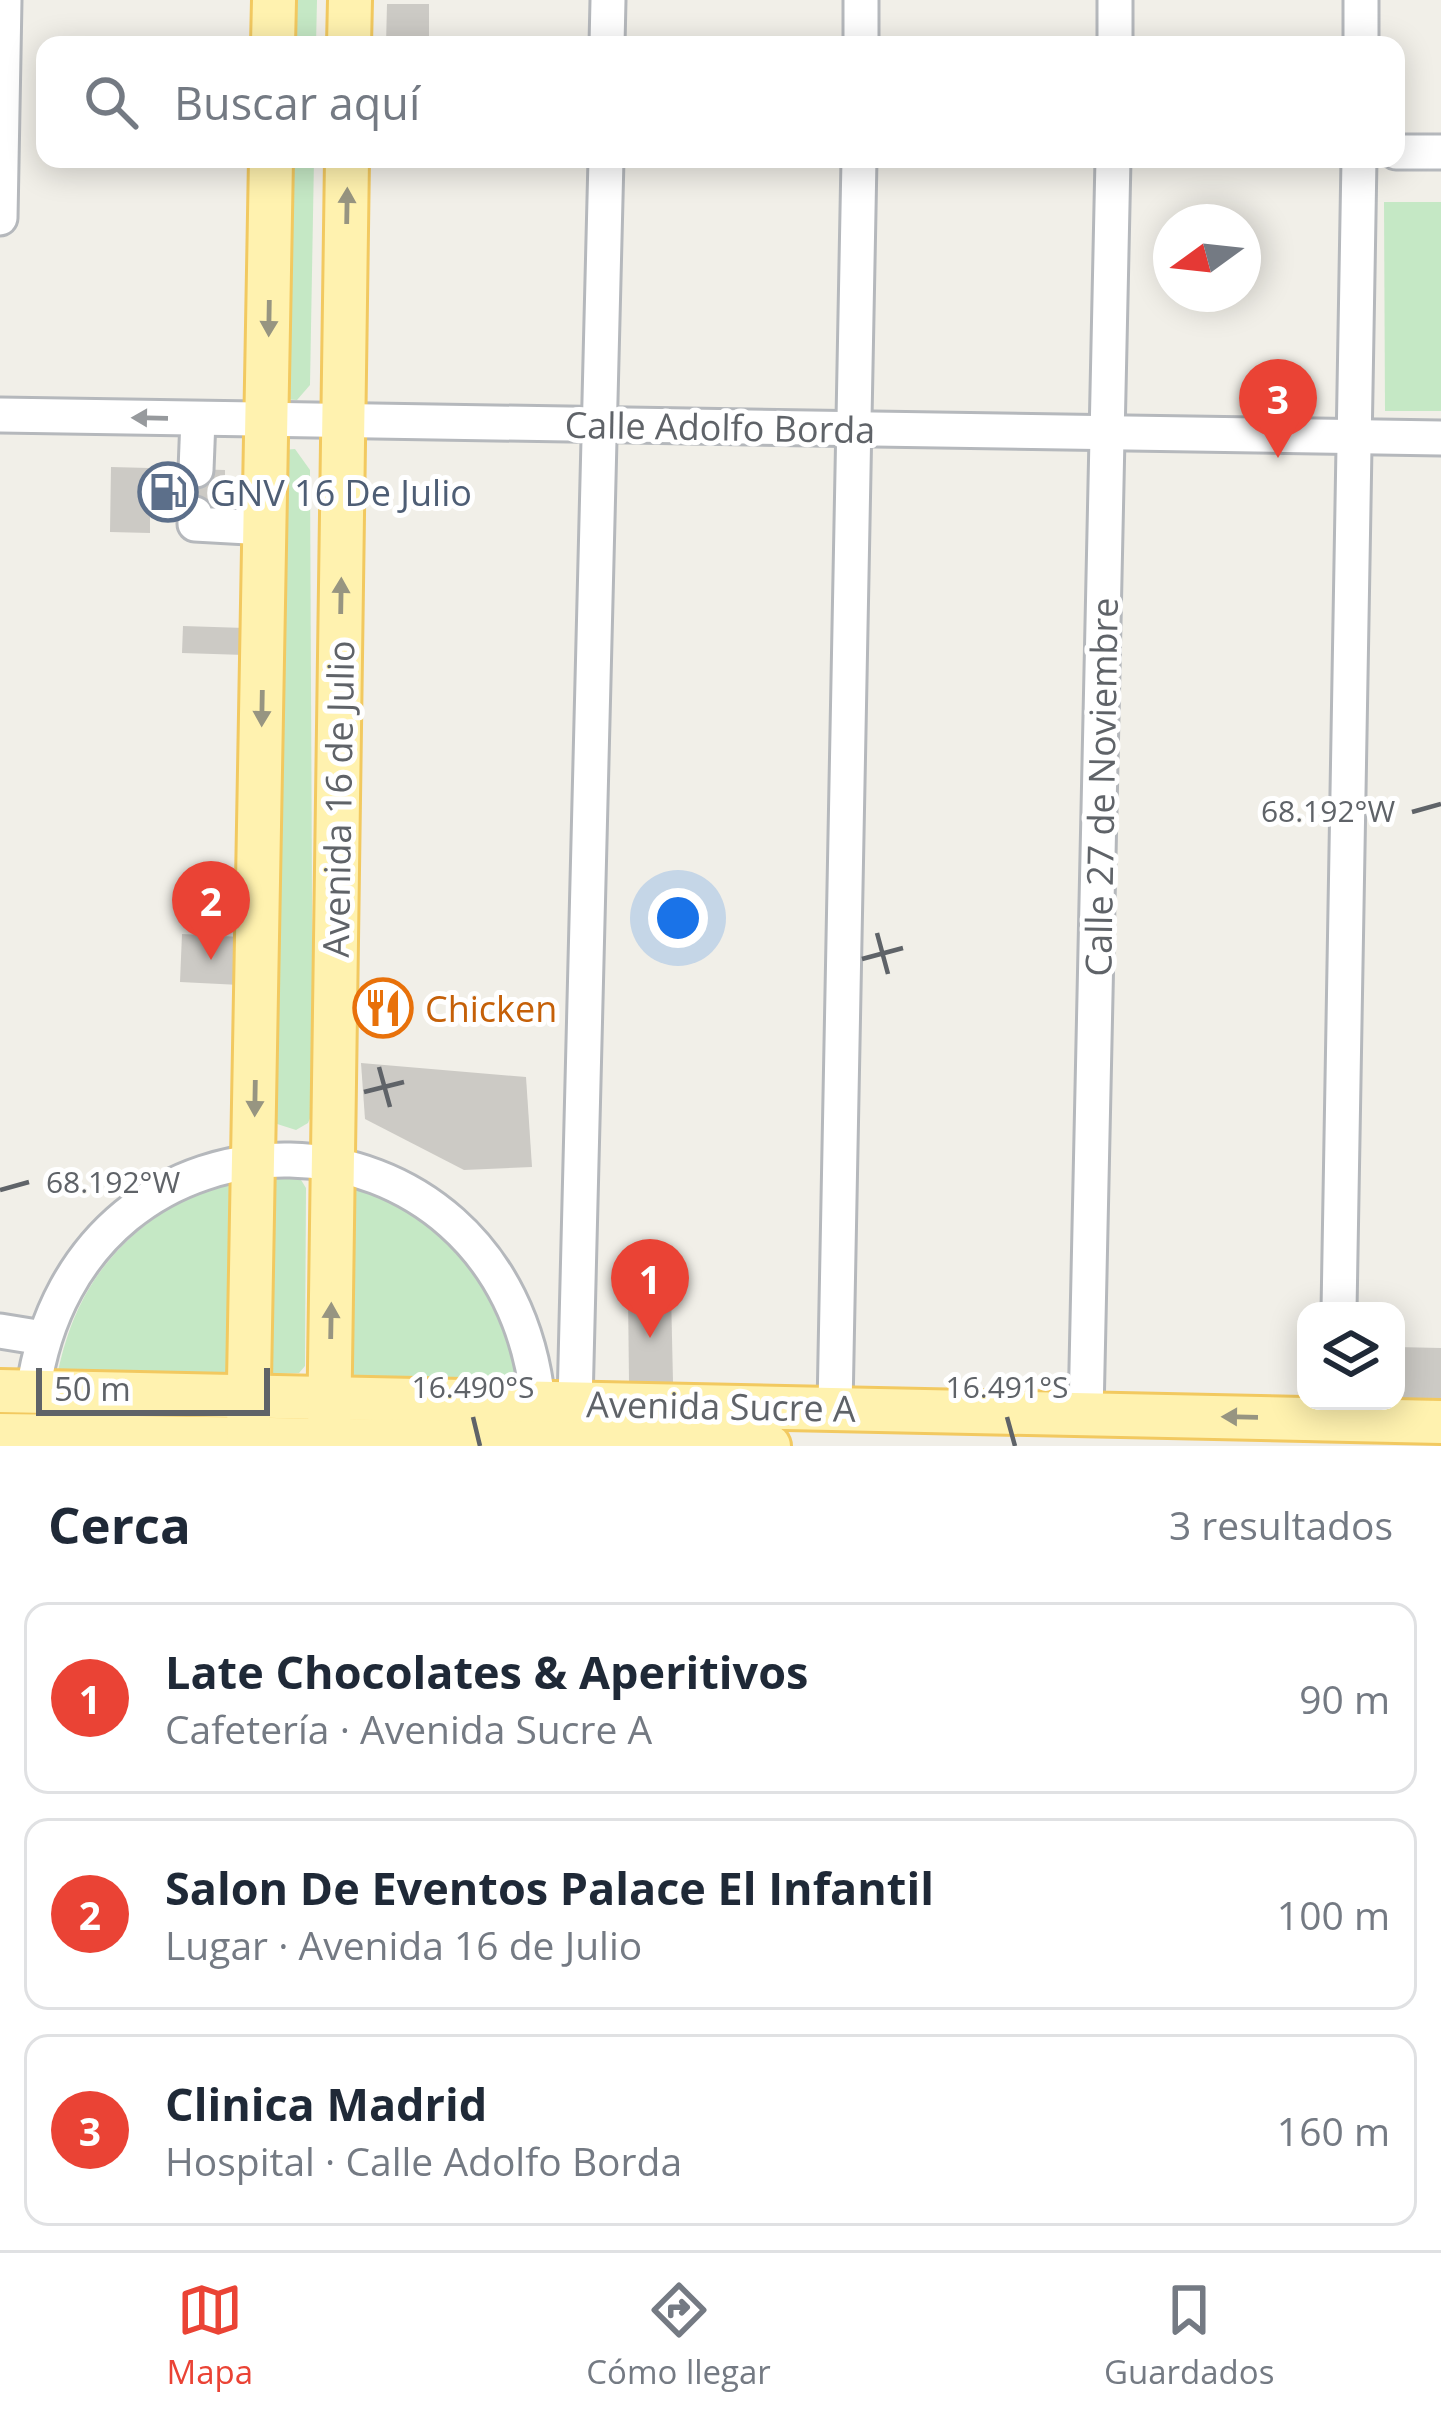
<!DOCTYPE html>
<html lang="es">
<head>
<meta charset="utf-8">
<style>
  :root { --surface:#fff; --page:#f6f6f7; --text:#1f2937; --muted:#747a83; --line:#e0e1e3; --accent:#ea4335 }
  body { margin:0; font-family:"Open Sans",sans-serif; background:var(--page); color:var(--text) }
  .controls { position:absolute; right:36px; bottom:36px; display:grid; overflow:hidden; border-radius:24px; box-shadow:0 6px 30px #0003 }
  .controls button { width:108px; height:108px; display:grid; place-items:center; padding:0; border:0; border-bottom:3px solid var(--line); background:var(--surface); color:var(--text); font:60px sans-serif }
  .compass { position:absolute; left:1153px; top:204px; width:108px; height:108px; border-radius:50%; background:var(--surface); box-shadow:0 6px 30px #0003; rotate:255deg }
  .scale { position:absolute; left:36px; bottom:30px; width:234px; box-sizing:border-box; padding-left:12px; border:6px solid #5f6368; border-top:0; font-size:33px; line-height:42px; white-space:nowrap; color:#5f6368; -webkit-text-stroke:9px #fff; paint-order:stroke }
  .you { position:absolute; left:678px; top:918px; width:42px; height:42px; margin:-30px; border:9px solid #fff; border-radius:50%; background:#1a73e8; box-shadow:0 0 0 18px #1a73e833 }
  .badge { display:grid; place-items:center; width:78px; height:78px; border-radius:50%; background:var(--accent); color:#fff; font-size:39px; font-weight:700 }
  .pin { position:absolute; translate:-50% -99px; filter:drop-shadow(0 3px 6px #0008) }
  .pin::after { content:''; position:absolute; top:63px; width:42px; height:36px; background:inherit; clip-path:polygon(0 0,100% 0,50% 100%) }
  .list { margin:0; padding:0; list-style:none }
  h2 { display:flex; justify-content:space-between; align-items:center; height:156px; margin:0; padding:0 48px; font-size:51px }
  h2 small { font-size:39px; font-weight:400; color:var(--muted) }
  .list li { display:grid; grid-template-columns:78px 1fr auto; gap:36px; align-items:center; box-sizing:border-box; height:192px; margin:0 24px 24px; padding:0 24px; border:3px solid var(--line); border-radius:24px }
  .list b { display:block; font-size:45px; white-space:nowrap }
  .list p { margin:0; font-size:39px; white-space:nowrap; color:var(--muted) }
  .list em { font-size:39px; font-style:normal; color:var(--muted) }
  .icon { flex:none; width:66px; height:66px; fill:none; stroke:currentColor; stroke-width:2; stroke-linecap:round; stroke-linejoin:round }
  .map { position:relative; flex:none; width:1441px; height:1446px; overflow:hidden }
  .search { position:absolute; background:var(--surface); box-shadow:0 6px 30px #0003; left:36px; right:36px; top:36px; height:132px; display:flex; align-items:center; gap:30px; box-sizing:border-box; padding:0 42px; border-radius:24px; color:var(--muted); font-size:45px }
  .sheet { height:804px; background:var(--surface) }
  nav { display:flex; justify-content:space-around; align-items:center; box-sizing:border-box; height:168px; border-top:3px solid var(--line); background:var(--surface); font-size:33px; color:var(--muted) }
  nav a { display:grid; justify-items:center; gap:6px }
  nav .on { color:var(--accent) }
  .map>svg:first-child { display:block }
</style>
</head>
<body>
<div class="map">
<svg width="1441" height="1446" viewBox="0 0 1441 1446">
  <rect width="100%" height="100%" fill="#f1efe8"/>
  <!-- green -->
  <g fill="#c5e8c5">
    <polygon points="278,0 317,0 316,45 277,45"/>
    <polygon points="275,159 314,159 310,385 297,400 282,399"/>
    <polygon points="1384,202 1441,202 1441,411 1385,411"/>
    <polygon points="295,449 310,470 313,1111 308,1123 296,1130 274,1123 282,450"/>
    <polygon points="298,1175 306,1188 305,1366 299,1373 273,1374 268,1366 273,1176"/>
    <path d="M353,1182C405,1206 469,1249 497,1301C509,1325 513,1357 520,1383L354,1382L344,1373Z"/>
    <path d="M208,1183L237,1185L235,1370L227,1380L67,1379L58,1371C79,1275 126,1231 208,1183Z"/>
  </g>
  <!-- building -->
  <g fill="#cccac5">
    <polygon points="387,4 429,4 429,45 386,45"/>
    <polygon points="111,467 225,470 225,515 150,514 150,533 110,532"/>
    <polygon points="183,626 245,628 245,655 182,653"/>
    <polygon points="182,934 242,937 240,985 180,982"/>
    <polygon points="361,1063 526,1077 532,1167 464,1170 365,1119"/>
    <polygon points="671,1293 673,1382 629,1382 628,1294"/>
    <polygon points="1396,1347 1441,1348 1441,1399 1396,1398"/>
  </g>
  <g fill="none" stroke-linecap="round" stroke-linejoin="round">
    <defs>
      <g id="minor">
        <polyline points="607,45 608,0"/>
        <polyline points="861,45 861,0"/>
        <polyline points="1115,45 1115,0"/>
        <polyline points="1361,45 1361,0"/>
        <polyline points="1396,152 1441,152"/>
        <polyline points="0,218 4,0"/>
        <polyline points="0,415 1441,438"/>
        <polyline points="196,470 198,419"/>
        <polyline points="195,514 195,524 265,528"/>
        <polyline points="1339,1311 1359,159"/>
        <polyline points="0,1331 43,1338"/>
        <path d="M33,1392C77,1076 506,1086 538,1402"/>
        <polyline points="575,1403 606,159"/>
        <polyline points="835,1408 859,159"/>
        <polyline points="1086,1414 1113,159"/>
      </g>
      <g id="major">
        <polyline points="273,45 274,0"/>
        <polyline points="349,45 350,0"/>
        <polyline points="0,1391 1441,1422"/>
        <polyline points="0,1435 769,1446"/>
        <polyline points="248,1437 271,159"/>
        <polyline points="329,1438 347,159"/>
      </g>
    </defs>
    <!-- minor casing -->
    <use href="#minor" stroke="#b5b8bc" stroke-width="39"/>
    <!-- major casing -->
    <use href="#major" stroke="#f2c960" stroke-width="48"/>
    <!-- minor -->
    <use href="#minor" stroke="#fff" stroke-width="33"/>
    <!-- major -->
    <use href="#major" stroke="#fff2af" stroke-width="42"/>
  </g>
  <!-- one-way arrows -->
  <defs><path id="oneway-solid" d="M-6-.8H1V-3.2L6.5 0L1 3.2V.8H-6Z" transform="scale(3)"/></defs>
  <g fill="#979581">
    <use href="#oneway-solid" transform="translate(347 206) rotate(-89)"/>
    <use href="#oneway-solid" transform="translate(269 318) rotate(91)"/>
    <use href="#oneway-solid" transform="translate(341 596) rotate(-89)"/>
    <use href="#oneway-solid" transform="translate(262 708) rotate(91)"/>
    <use href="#oneway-solid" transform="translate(255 1098) rotate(91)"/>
    <use href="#oneway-solid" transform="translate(331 1321) rotate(-89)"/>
    <use href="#oneway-solid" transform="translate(1240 1417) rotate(-179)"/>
  </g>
  <use fill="#979a9d" href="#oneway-solid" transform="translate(150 418) rotate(-179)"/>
  <!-- ticks -->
  <path fill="none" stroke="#5f6368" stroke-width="4.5" d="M1412,812L1441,804M877,933L888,974M862,959L903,948M379,1067L390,1107M364,1092L404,1082M0,1190L29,1182M473,1417L480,1446M1007,1417L1015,1446"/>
  <!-- icons -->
  <defs>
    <symbol id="fuel-ring" viewBox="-11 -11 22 22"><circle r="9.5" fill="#fff" stroke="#5c6f8a" stroke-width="1.5"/><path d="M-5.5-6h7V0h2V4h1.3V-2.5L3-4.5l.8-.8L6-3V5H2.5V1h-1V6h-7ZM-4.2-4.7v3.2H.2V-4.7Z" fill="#5c6f8a"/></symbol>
    <symbol id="restaurant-ring" viewBox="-11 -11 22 22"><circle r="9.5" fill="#fff" stroke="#e8710a" stroke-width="1.5"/><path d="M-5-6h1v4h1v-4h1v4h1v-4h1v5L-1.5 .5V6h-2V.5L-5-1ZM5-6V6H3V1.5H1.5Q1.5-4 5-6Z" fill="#e8710a"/></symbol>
  </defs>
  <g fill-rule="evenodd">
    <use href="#fuel-ring" x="135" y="459" width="66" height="66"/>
    <use href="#restaurant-ring" x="350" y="975" width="66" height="66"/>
  </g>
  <g text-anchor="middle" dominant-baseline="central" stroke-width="10" stroke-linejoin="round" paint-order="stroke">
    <!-- street labels -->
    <g font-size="36" fill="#5f6368" stroke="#fff">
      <text transform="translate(720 427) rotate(1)">Calle Adolfo Borda</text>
      <text transform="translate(1101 787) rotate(-89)">Calle 27 de Noviembre</text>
      <text transform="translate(338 799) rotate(-89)">Avenida 16 de Julio</text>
      <text transform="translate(721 1406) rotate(1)">Avenida Sucre A</text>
    </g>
    <!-- service labels -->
    <g font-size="36" fill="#4e5e75" stroke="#fff" text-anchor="start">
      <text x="210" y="492">GNV 16 De Julio</text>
    </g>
    <!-- food labels -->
    <g font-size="36" fill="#c56008" stroke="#fff" text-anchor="start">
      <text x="425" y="1008">Chicken</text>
    </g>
  </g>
  <g font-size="30" text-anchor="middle" fill="#5f6368" stroke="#fff" stroke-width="10" stroke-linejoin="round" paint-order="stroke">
    <text x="1328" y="822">68.192°W</text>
    <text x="113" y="1193">68.192°W</text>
    <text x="473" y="1398">16.490°S</text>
    <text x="1007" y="1398">16.491°S</text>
  </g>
</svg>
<div class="controls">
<button><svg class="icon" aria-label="layers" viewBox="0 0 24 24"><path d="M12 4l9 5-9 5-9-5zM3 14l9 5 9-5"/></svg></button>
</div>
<svg class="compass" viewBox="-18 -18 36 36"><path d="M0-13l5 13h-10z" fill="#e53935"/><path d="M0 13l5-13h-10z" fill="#747a83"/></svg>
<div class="scale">50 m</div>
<div class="you"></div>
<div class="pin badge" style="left:650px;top:1338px">1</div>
<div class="pin badge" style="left:211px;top:960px">2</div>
<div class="pin badge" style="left:1278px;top:458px">3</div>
<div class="search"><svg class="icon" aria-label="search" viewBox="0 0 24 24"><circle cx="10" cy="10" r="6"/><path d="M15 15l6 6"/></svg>Buscar aquí</div>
</div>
<section class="sheet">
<h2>Cerca<small>3 resultados</small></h2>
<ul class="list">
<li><span class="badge">1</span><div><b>Late Chocolates &amp; Aperitivos</b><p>Cafetería · Avenida Sucre A</p></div><em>90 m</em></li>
<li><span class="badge">2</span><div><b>Salon De Eventos Palace El Infantil</b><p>Lugar · Avenida 16 de Julio</p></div><em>100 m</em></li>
<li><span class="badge">3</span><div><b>Clinica Madrid</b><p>Hospital · Calle Adolfo Borda</p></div><em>160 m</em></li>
</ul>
</section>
<nav>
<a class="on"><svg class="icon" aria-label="map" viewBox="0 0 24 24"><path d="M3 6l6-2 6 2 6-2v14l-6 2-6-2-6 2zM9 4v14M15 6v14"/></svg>Mapa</a>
<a><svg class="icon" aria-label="directions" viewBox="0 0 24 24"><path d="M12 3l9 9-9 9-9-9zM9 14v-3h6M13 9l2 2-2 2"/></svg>Cómo llegar</a>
<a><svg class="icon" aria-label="saved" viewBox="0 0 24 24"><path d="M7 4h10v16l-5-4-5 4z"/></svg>Guardados</a>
</nav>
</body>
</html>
